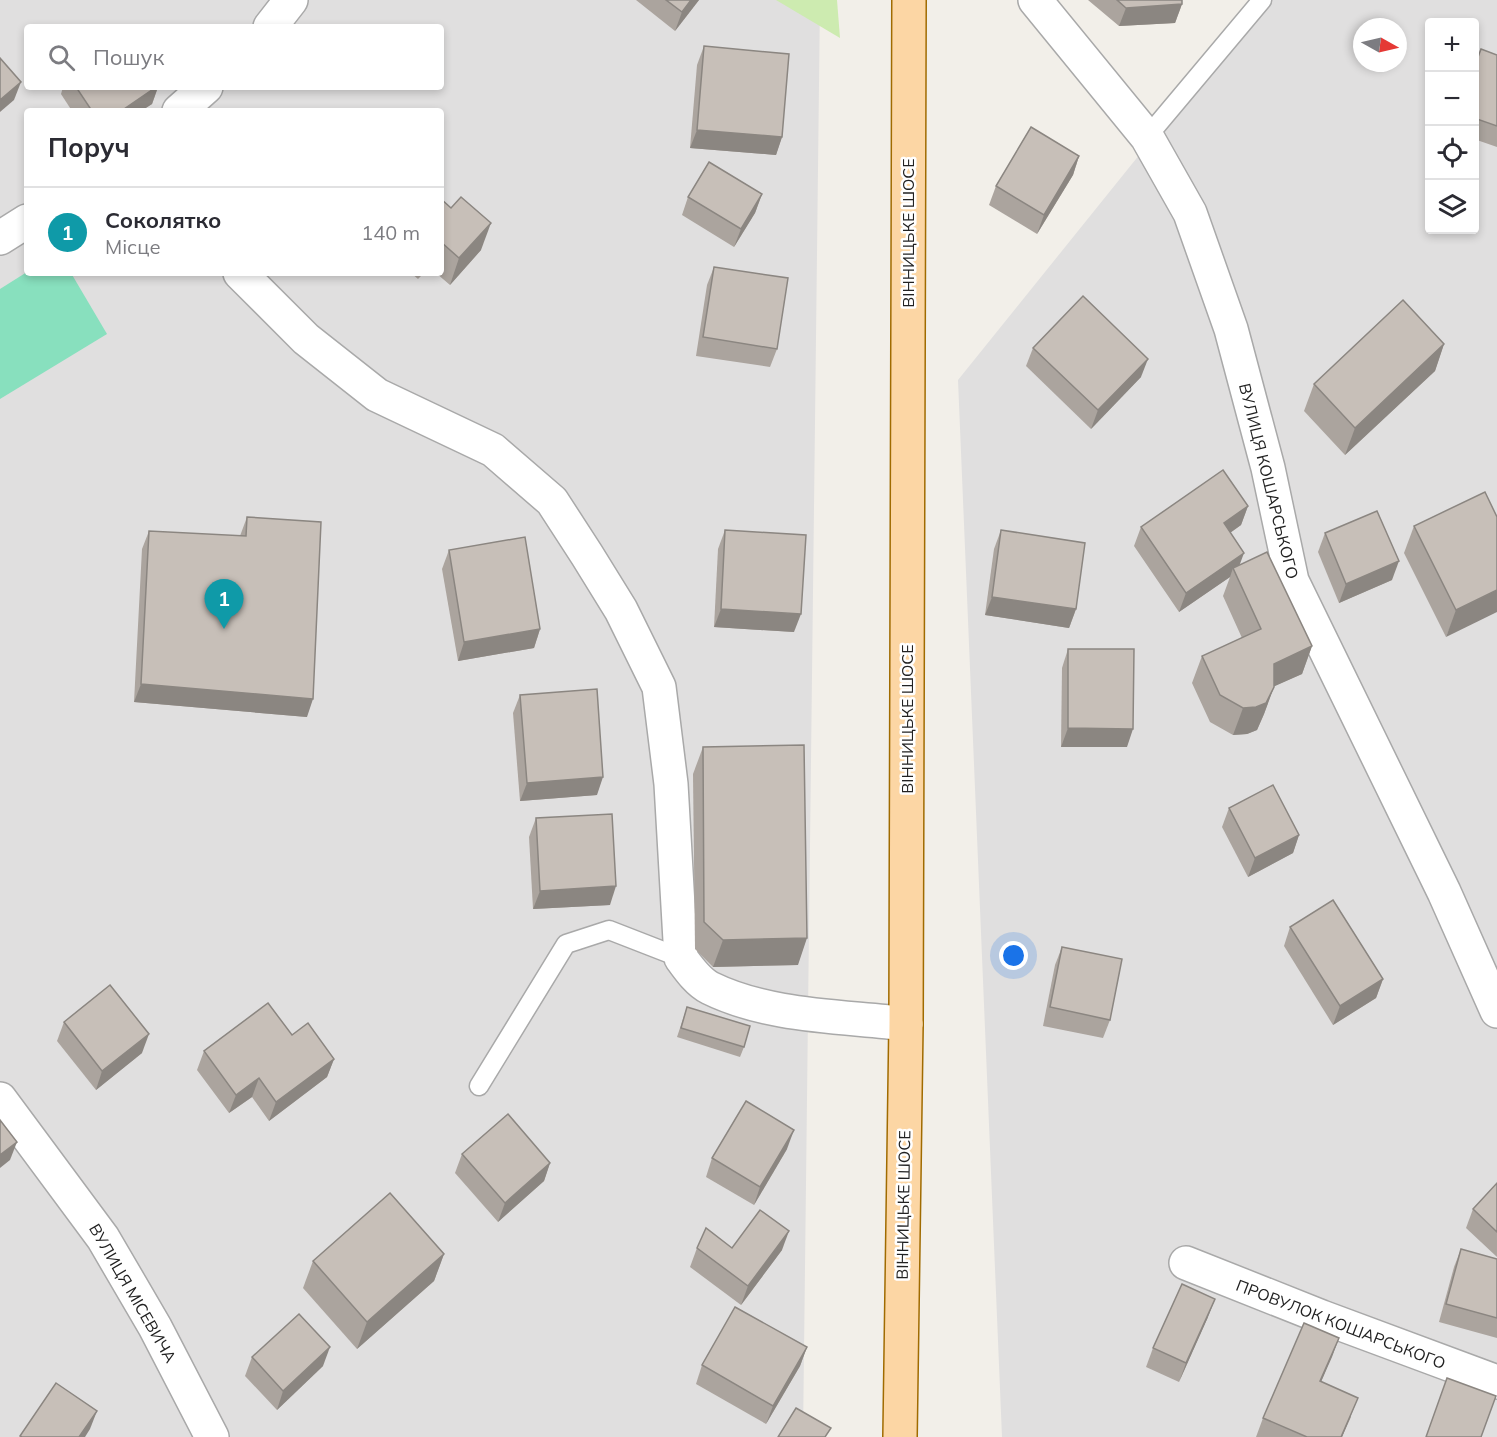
<!DOCTYPE html>
<html lang="uk">
<head>
<meta charset="utf-8">
<style>
  :root { --surface:#fff; --page:#f7f7f7; --text:#2b2b33; --muted:#7c7c81; --line:#e1e1e2; --accent:#d40000 }
  body { margin:0; font-family:Mulish,sans-serif; background:var(--page); color:var(--text) }
  .controls { position:absolute; right:18px; top:18px; display:grid; overflow:hidden; border-radius:6px; box-shadow:0 3px 9px #0003 }
  .controls button { width:54px; height:54px; display:grid; place-items:center; padding:0; border:0; border-bottom:2px solid var(--line); background:var(--surface); color:var(--text); font:30px sans-serif }
  .compass { position:absolute; left:1353px; top:18px; width:54px; height:54px; border-radius:50%; background:var(--surface); box-shadow:0 3px 9px #0003; rotate:98deg }
  .you { position:absolute; left:1014px; top:956px; width:21px; height:21px; margin:-15px; border:4px solid #fff; border-radius:50%; background:#1a73e8; box-shadow:0 0 0 9px #1a73e833 }
  .badge { display:grid; place-items:center; width:39px; height:39px; border-radius:50%; background:var(--accent); color:#fff; font-size:20px; font-weight:700 }
  .pin { position:absolute; translate:-50% -50px; filter:drop-shadow(0 2px 3px #0008) }
  .pin::after { content:''; position:absolute; top:32px; width:21px; height:18px; background:inherit; clip-path:polygon(0 0,100% 0,50% 100%) }
  .list { margin:0; padding:0; list-style:none }
  h2 { display:flex; justify-content:space-between; align-items:center; height:78px; margin:0; padding:0 24px; font-size:26px }
  h2 small { font-size:20px; font-weight:400; color:var(--muted) }
  .list li { display:grid; grid-template-columns:39px 1fr auto; gap:18px; align-items:center; box-sizing:border-box; height:90px; padding:0 24px; border-top:2px solid var(--line) }
  .list b { display:block; font-size:22px; white-space:nowrap }
  .list p { margin:0; font-size:20px; white-space:nowrap; color:var(--muted) }
  .list em { font-size:20px; font-style:normal; color:var(--muted) }
  .icon { flex:none; width:33px; height:33px; fill:none; stroke:currentColor; stroke-width:2; stroke-linecap:round; stroke-linejoin:round }
  .map { position:relative; flex:none; width:1497px; height:1437px; overflow:hidden }
  .search { position:absolute; background:var(--surface); box-shadow:0 3px 9px #0003; left:24px; top:24px; width:420px; height:66px; display:flex; align-items:center; gap:15px; box-sizing:border-box; padding:0 21px; border-radius:6px; color:var(--muted); font-size:22px }
  .panel { position:absolute; background:var(--surface); box-shadow:0 3px 9px #0003; left:24px; top:108px; width:420px; height:168px; border-radius:6px }
  .map>svg:first-child { display:block }
</style>
</head>
<body>
<div class="map">
<svg width="1497" height="1437" viewBox="0 0 1497 1437">
  <rect width="100%" height="100%" fill="#f2efe9"/>
  <!-- residential -->
  <g fill="#e0dfdf" fill-rule="evenodd">
    <path d="M0,0H820L803,1437H0ZM27,27H441V87H27ZM27,111H441V273H27Z"/>
    <path d="M1264,0H1497V1437H1002L958,380ZM1430,22H1474V230H1430ZM1362,27H1398V63H1362Z"/>
  </g>
  <!-- grass -->
  <polygon fill="#cdebb0" points="776,0 837,0 840,38"/>
  <!-- pitch -->
  <polygon fill="#88e0be" points="27,272 71,273 107,334 0,399 0,289"/>
  <g fill="none" stroke-linecap="round" stroke-linejoin="round">
    <defs>
      <g id="service">
        <polyline points="1147,137 1262,0"/>
        <polyline points="479,1086 566,944 609,930 681,958"/>
      </g>
      <g id="minor">
        <polyline points="270,27 291,0"/>
        <polyline points="179,111 206,87"/>
        <polyline points="0,238 27,221"/>
        <path d="M240,273L306,339L377,395L493,450L552,501L587,555L621,610L659,687L671,784L681,958C689,969 698,982 710,988C769,1017 842,1016 906,1024"/>
        <polyline points="0,1099 103,1238 155,1327 212,1437"/>
        <polyline points="1186,1263 1322,1317 1497,1382"/>
      </g>
      <polyline id="tertiary" points="1035,0 1147,137 1190,213 1231,329 1268,468 1292,581 1444,892 1497,1011"/>
      <polyline id="primary" points="900,1437 906,1024 909,0"/>
    </defs>
    <!-- service casing -->
    <use href="#service" stroke="#a9a9a9" stroke-width="21"/>
    <!-- minor casing -->
    <use href="#minor" stroke="#a9a9a9" stroke-width="36"/>
    <!-- tertiary casing -->
    <use href="#tertiary" stroke="#a9a9a9" stroke-width="36"/>
    <!-- primary casing -->
    <use href="#primary" stroke="#a06b00" stroke-width="36"/>
    <!-- service -->
    <use href="#service" stroke="#fff" stroke-width="18"/>
    <!-- minor -->
    <use href="#minor" stroke="#fff" stroke-width="33"/>
    <!-- tertiary -->
    <use href="#tertiary" stroke="#fff" stroke-width="33"/>
    <!-- primary -->
    <use href="#primary" stroke="#fcd6a4" stroke-width="33"/>
  </g>
  <!-- wall -->
  <g fill="#aba49e">
    <polygon points="636,0 699,0 675,31"/>
    <polygon points="1088,0 1182,0 1182,4 1175,23 1119,26"/>
    <polygon points="704,46 782,137 776,155 690,148 697,65"/>
    <polygon points="1481,49 1497,55 1497,147 1474,139 1474,66"/>
    <polygon points="63,87 158,87 152,104 141,111 72,111 61,94"/>
    <polygon points="1079,156 1073,175 1037,234 989,205 996,186"/>
    <polygon points="762,194 755,213 734,247 682,215 688,197"/>
    <polygon points="441,199 481,250 450,285 436,273 441,273"/>
    <polygon points="714,267 777,349 770,367 696,356 707,285"/>
    <polygon points="411,273 424,273 418,279"/>
    <polygon points="1444,344 1435,371 1345,455 1304,411 1314,384"/>
    <polygon points="1033,348 1141,377 1091,429 1026,366"/>
    <polygon points="1248,506 1241,525 1230,533 1239,565 1312,646 1302,674 1274,686 1264,714 1257,730 1247,734 1233,735 1210,722 1192,683 1202,656 1242,638 1223,596 1230,577 1179,612 1134,546 1141,527"/>
    <polygon points="247,517 307,717 134,702 142,549 149,531 240,536"/>
    <polygon points="1497,517 1446,637 1404,553 1414,526"/>
    <polygon points="725,530 794,632 714,627 718,549"/>
    <polygon points="1001,530 1076,609 1069,628 985,615 994,549"/>
    <polygon points="1325,533 1392,580 1339,603 1318,552"/>
    <polygon points="449,550 540,629 534,648 458,661 442,569"/>
    <polygon points="1068,649 1127,747 1061,747 1062,668"/>
    <polygon points="520,695 597,795 520,801 513,713"/>
    <polygon points="703,747 798,965 713,967 695,949 693,774"/>
    <polygon points="1229,808 1299,835 1293,853 1248,877 1222,827"/>
    <polygon points="536,818 610,905 533,909 529,837"/>
    <polygon points="1290,927 1383,979 1376,998 1333,1025 1284,946"/>
    <polygon points="1062,947 1110,1020 1103,1038 1043,1026 1055,965"/>
    <polygon points="687,1007 744,1047 740,1057 677,1037"/>
    <polygon points="64,1022 142,1053 96,1090 57,1041"/>
    <polygon points="292,1035 334,1059 327,1077 269,1121 252,1097 229,1113 197,1070 204,1051"/>
    <polygon points="787,1149 754,1205 706,1177 712,1158"/>
    <polygon points="462,1154 550,1163 544,1181 498,1222 455,1173"/>
    <polygon points="1497,1183 1497,1257 1466,1228 1473,1209"/>
    <polygon points="697,1248 732,1248 782,1250 741,1305 690,1267"/>
    <polygon points="1461,1249 1497,1259 1497,1338 1439,1322 1454,1267"/>
    <polygon points="444,1254 434,1281 357,1349 303,1288 313,1261"/>
    <polygon points="1208,1317 1179,1382 1146,1367 1153,1348"/>
    <polygon points="1339,1338 1321,1382 1351,1417 1342,1437 1256,1437 1263,1418"/>
    <polygon points="807,1347 800,1366 766,1424 696,1384 702,1365"/>
    <polygon points="252,1357 323,1366 277,1410 245,1376"/>
  </g>
  <!-- shaded-wall -->
  <g fill="#8b8681">
    <polygon points="691,0 699,0 675,31 682,12"/>
    <polygon points="1182,4 1175,23 1119,26 1126,8"/>
    <polygon points="21,82 14,100 0,112 0,100"/>
    <polygon points="156,87 158,87 152,104 141,111 121,111"/>
    <polygon points="697,130 782,137 776,155 690,148"/>
    <polygon points="1079,156 1073,175 1037,234 1044,215"/>
    <polygon points="762,194 755,213 734,247 741,229"/>
    <polygon points="491,223 481,250 450,285 459,258"/>
    <polygon points="1444,344 1435,371 1345,455 1355,428"/>
    <polygon points="1148,359 1141,377 1091,429 1098,410"/>
    <polygon points="1248,506 1241,525 1217,542 1224,523"/>
    <polygon points="1244,553 1237,572 1233,568 1230,577 1179,612 1186,593"/>
    <polygon points="1399,561 1392,580 1339,603 1346,584"/>
    <polygon points="1497,590 1497,612 1446,637 1456,610"/>
    <polygon points="992,597 1076,609 1069,628 985,615"/>
    <polygon points="721,609 801,614 794,632 714,627"/>
    <polygon points="540,629 534,648 458,661 464,642"/>
    <polygon points="1312,646 1302,674 1264,691 1274,664"/>
    <polygon points="141,684 313,699 307,717 134,702"/>
    <polygon points="1274,687 1264,714 1257,730 1247,734 1233,735 1243,708"/>
    <polygon points="1068,728 1133,729 1127,747 1061,747"/>
    <polygon points="603,777 597,795 520,801 527,783"/>
    <polygon points="1299,835 1293,853 1248,877 1255,858"/>
    <polygon points="616,886 610,905 533,909 540,891"/>
    <polygon points="807,938 798,965 713,967 723,940"/>
    <polygon points="1383,979 1376,998 1333,1025 1340,1006"/>
    <polygon points="149,1034 142,1053 96,1090 102,1071"/>
    <polygon points="334,1059 327,1077 269,1121 276,1102"/>
    <polygon points="259,1078 252,1097 229,1113 236,1095"/>
    <polygon points="794,1130 787,1149 754,1205 760,1187"/>
    <polygon points="17,1142 10,1160 0,1168 0,1155"/>
    <polygon points="550,1163 544,1181 498,1222 505,1203"/>
    <polygon points="789,1231 782,1250 741,1305 748,1286"/>
    <polygon points="444,1254 434,1281 357,1349 367,1322"/>
    <polygon points="1215,1299 1208,1317 1179,1382 1186,1363"/>
    <polygon points="1339,1338 1332,1357 1313,1400 1320,1381"/>
    <polygon points="330,1347 323,1366 277,1410 283,1391"/>
    <polygon points="807,1347 800,1366 766,1424 773,1406"/>
    <polygon points="1358,1398 1342,1437 1341,1437"/>
    <polygon points="97,1411 90,1429 85,1437 79,1437"/>
  </g>
  <!-- building -->
  <g fill="#c7bfb8" stroke="#8b8681" stroke-width="1.5">
    <polygon points="666,0 691,0 682,12"/>
    <polygon points="1117,0 1182,0 1182,4 1126,8"/>
    <polygon points="704,46 789,54 782,137 697,130"/>
    <polygon points="1481,49 1497,55 1497,126 1474,118 1474,68"/>
    <polygon points="0,58 21,82 0,100"/>
    <polygon points="76,87 156,87 121,111 92,111"/>
    <polygon points="1031,127 1079,156 1044,215 996,186"/>
    <polygon points="709,162 762,194 741,229 688,197"/>
    <polygon points="461,197 491,223 459,258 441,242 441,199 451,208"/>
    <polygon points="714,267 788,278 777,349 703,337"/>
    <polygon points="1083,296 1148,359 1098,410 1033,348"/>
    <polygon points="1403,300 1444,344 1355,428 1314,384"/>
    <polygon points="1223,470 1248,506 1224,523 1244,553 1186,593 1141,527"/>
    <polygon points="1485,492 1497,517 1497,590 1456,610 1414,526"/>
    <polygon points="1377,511 1399,561 1346,584 1325,533"/>
    <polygon points="247,517 321,522 313,699 141,684 149,531 246,536"/>
    <polygon points="725,530 806,535 801,614 721,609"/>
    <polygon points="1001,530 1085,543 1076,609 992,597"/>
    <polygon points="525,537 540,629 464,642 449,550"/>
    <polygon points="1267,552 1312,646 1274,664 1274,687 1266,703 1256,707 1243,708 1220,695 1202,656 1261,629 1233,568"/>
    <polygon points="1068,649 1134,649 1133,729 1068,728"/>
    <polygon points="597,689 603,777 527,783 520,695"/>
    <polygon points="804,745 807,938 723,940 704,922 703,747"/>
    <polygon points="1273,785 1299,835 1255,858 1229,808"/>
    <polygon points="612,814 616,886 540,891 536,818"/>
    <polygon points="1333,900 1383,979 1340,1006 1290,927"/>
    <polygon points="1062,947 1122,959 1110,1020 1050,1007"/>
    <polygon points="110,985 149,1034 102,1071 64,1022"/>
    <polygon points="268,1003 292,1035 308,1023 334,1059 276,1102 259,1078 236,1095 204,1051"/>
    <polygon points="687,1007 750,1026 744,1047 681,1028"/>
    <polygon points="746,1101 794,1130 760,1187 712,1158"/>
    <polygon points="508,1114 550,1163 505,1203 462,1154"/>
    <polygon points="0,1120 17,1142 0,1155"/>
    <polygon points="1497,1183 1497,1232 1473,1209"/>
    <polygon points="390,1193 444,1254 367,1322 313,1261"/>
    <polygon points="760,1210 789,1231 748,1286 697,1248 706,1228 732,1248"/>
    <polygon points="1461,1249 1497,1259 1497,1318 1446,1304"/>
    <polygon points="1182,1284 1215,1299 1186,1363 1153,1348"/>
    <polygon points="735,1307 807,1347 773,1406 702,1365"/>
    <polygon points="299,1314 330,1347 283,1391 252,1357"/>
    <polygon points="1304,1323 1339,1338 1320,1381 1358,1398 1341,1437 1307,1437 1263,1418"/>
    <polygon points="1447,1378 1496,1396 1481,1437 1426,1437"/>
    <polygon points="56,1383 97,1411 79,1437 22,1437 20,1436"/>
    <polygon points="796,1408 831,1428 825,1437 778,1437"/>
  </g>
  <g text-anchor="middle" dominant-baseline="central" stroke-width="5" stroke-linejoin="round" paint-order="stroke">
    <!-- street labels -->
    <g font-size="16" fill="#222" stroke="#fff">
      <text transform="translate(908 233) rotate(-90)">ВІННИЦЬКЕ ШОСЕ</text>
      <text transform="translate(1269 481) rotate(76)">ВУЛИЦЯ КОШАРСЬКОГО</text>
      <text transform="translate(907 719) rotate(-90)">ВІННИЦЬКЕ ШОСЕ</text>
      <text transform="translate(903 1205) rotate(-89)">ВІННИЦЬКЕ ШОСЕ</text>
      <text transform="translate(133 1293) rotate(60)">ВУЛИЦЯ МІСЕВИЧА</text>
      <text transform="translate(1341 1324) rotate(21)">ПРОВУЛОК КОШАРСЬКОГО</text>
    </g>
  </g>
</svg>
<div class="controls">
<button>+</button>
<button>−</button>
<button><svg class="icon" aria-label="locate" viewBox="0 0 24 24"><circle cx="12" cy="12" r="6"/><path d="M12 2v4M12 18v4M2 12h4M18 12h4"/></svg></button>
<button><svg class="icon" aria-label="layers" viewBox="0 0 24 24"><path d="M12 4l9 5-9 5-9-5zM3 14l9 5 9-5"/></svg></button>
</div>
<svg class="compass" viewBox="-18 -18 36 36"><path d="M0-13l5 13h-10z" fill="#e53935"/><path d="M0 13l5-13h-10z" fill="#7c7c81"/></svg>
<div class="you"></div>
<div class="pin badge" style="left:224px;top:629px;background:#0f9aa8">1</div>
<div class="search"><svg class="icon" aria-label="search" viewBox="0 0 24 24"><circle cx="10" cy="10" r="6"/><path d="M15 15l6 6"/></svg>Пошук</div>
<section class="panel">
<h2>Поруч<small></small></h2>
<ul class="list">
<li><span class="badge" style="background:#0f9aa8">1</span><div><b>Соколятко</b><p>Місце</p></div><em>140 m</em></li>
</ul>
</section>
</div>
</body>
</html>
